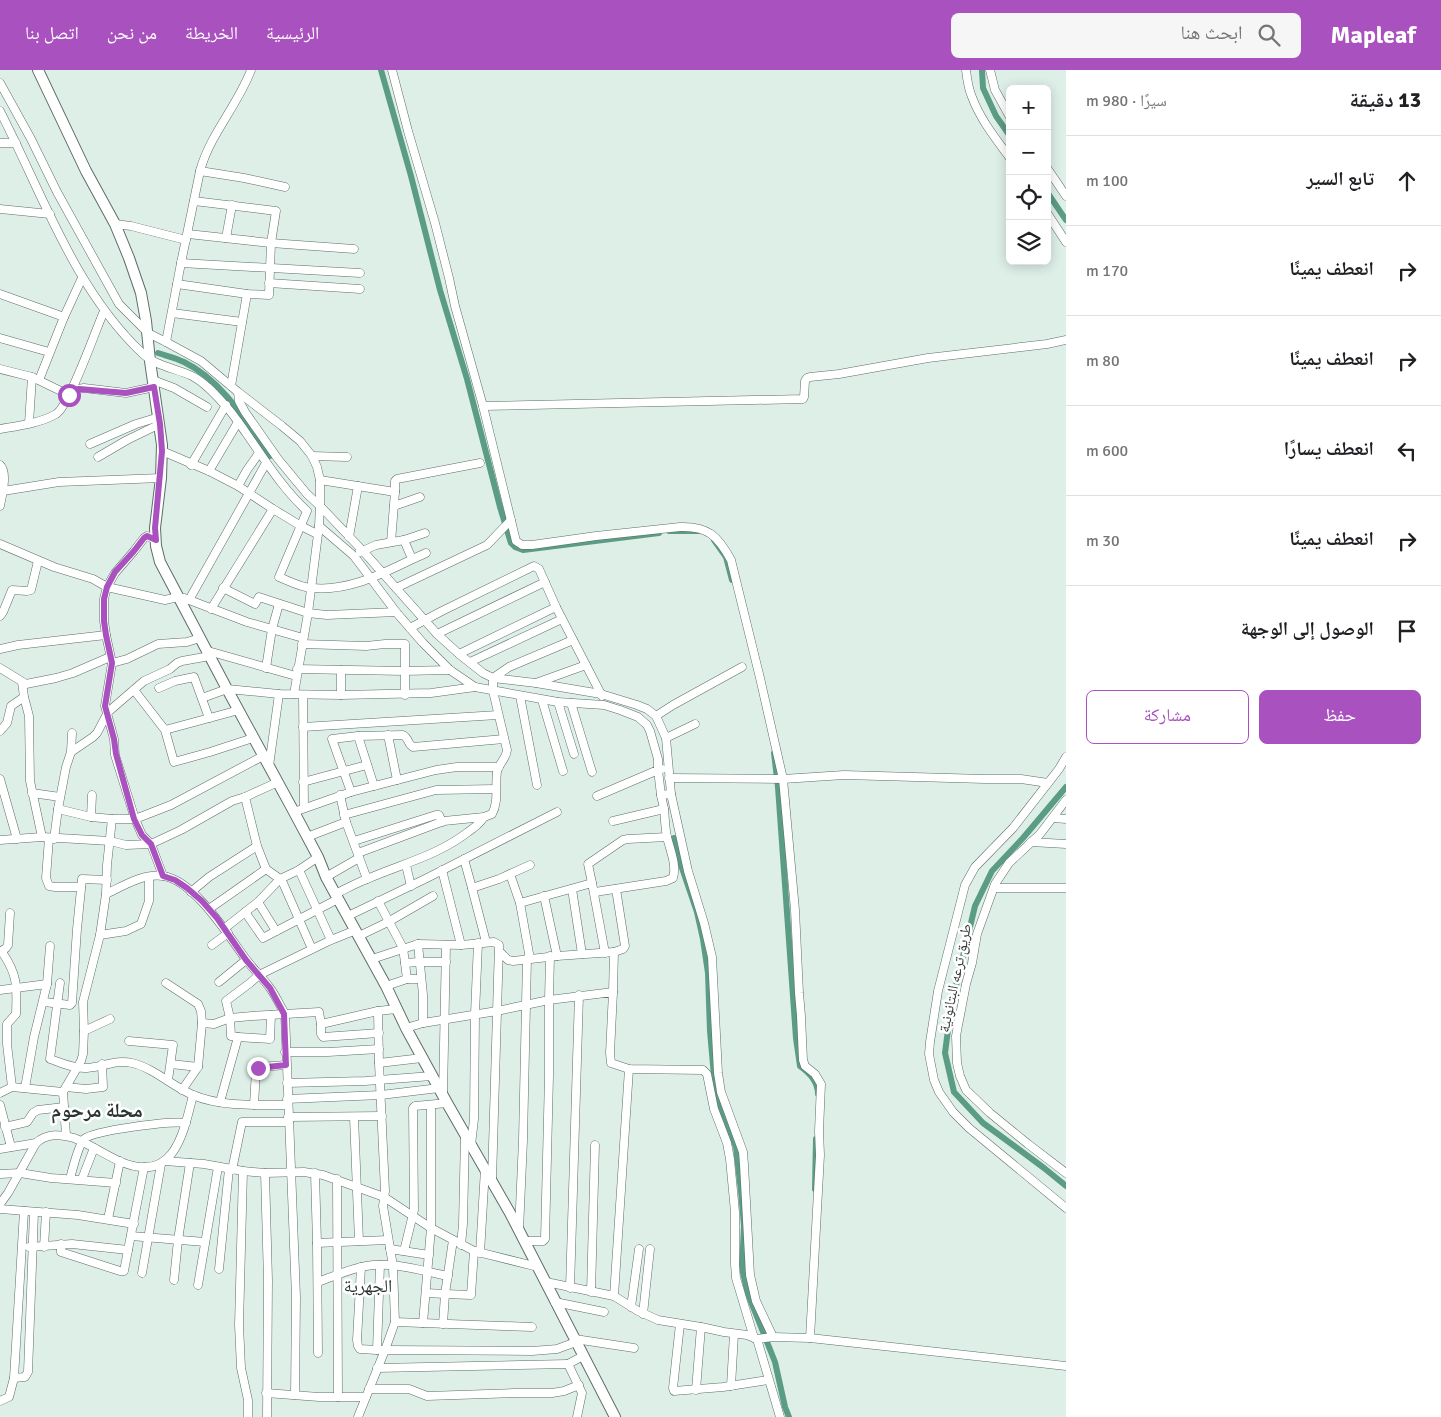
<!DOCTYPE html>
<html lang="ar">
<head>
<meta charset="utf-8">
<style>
  :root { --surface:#fff; --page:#f6f6f6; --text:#202124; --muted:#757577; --line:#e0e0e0; --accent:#a951be }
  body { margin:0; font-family:Signika,"Noto Naskh Arabic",sans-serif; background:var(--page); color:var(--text); direction:rtl }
  .controls { position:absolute; right:15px; top:15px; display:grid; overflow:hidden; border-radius:8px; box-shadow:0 2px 12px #0003 }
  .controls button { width:45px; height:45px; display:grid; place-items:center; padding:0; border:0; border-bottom:1px solid var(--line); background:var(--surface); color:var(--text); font:25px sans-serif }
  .stop { position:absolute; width:15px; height:15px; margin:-11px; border:4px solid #a951be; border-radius:50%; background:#fff }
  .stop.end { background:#a951be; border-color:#fff; box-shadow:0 1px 5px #0008 }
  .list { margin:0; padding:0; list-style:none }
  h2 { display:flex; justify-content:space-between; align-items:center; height:65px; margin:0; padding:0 20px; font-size:21px }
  h2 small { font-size:16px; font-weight:400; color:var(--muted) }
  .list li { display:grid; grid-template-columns:32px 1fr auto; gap:15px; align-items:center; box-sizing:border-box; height:90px; padding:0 20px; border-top:1px solid var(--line) }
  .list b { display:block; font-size:19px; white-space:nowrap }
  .list em { font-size:16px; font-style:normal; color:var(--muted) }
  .actions { display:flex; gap:10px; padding:15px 20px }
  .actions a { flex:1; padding:11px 0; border:1px solid var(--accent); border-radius:8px; text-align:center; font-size:18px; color:var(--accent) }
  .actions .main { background:var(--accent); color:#fff }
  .icon { flex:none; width:28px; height:28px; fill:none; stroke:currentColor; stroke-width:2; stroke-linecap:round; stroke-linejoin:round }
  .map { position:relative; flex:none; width:1066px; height:1347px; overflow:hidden; direction:ltr }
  header { display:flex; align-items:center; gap:30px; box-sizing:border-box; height:70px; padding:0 25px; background:var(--accent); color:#fff }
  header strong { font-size:24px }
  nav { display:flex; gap:28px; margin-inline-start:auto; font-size:18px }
  .search { width:350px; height:45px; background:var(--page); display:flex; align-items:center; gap:12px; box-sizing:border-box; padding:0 18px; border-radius:8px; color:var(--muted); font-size:19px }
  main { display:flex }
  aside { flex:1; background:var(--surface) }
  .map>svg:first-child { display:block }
</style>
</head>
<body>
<header>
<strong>Mapleaf</strong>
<div class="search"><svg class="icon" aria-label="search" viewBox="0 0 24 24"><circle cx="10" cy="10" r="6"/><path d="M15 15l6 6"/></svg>ابحث هنا</div>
<nav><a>الرئيسية</a><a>الخريطة</a><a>من نحن</a><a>اتصل بنا</a></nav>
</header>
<main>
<aside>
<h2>13 دقيقة<small>سيرًا · 980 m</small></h2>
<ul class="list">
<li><svg class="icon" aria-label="ahead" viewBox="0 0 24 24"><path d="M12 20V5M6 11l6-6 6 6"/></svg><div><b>تابع السير</b></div><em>100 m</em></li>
<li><svg class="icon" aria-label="right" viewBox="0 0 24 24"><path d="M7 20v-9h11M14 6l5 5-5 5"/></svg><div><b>انعطف يمينًا</b></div><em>170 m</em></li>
<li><svg class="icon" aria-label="right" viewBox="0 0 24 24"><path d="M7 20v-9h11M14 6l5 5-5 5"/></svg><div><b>انعطف يمينًا</b></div><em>80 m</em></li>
<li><svg class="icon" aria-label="left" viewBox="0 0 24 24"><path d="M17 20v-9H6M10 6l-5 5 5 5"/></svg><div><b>انعطف يسارًا</b></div><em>600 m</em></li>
<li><svg class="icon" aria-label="right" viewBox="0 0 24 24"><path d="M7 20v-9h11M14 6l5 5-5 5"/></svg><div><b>انعطف يمينًا</b></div><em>30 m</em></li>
<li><svg class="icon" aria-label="arrive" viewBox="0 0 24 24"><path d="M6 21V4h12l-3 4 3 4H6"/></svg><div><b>الوصول إلى الوجهة</b></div></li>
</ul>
<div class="actions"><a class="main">حفظ</a><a>مشاركة</a></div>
</aside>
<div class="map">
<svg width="1066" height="1347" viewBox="0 0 1066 1347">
  <rect width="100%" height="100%" fill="#deefe8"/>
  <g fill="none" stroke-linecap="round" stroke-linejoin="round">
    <!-- canal -->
    <g stroke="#5b9c85" stroke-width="6">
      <polyline points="381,0 411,106 440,220 467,309 500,437 511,473 515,477 523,480 659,463"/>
      <polyline points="982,0 983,18 996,46 1010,66"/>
      <polyline points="1047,122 1066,150"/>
      <path d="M158,283C167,286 176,288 184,292C223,311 246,352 270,386"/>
      <polyline points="669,461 699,461"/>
      <polyline points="714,470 726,487 732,510"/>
      <path d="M774,683L778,717L796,968L800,996C810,1003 818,1012 818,1024"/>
      <polyline points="1066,717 1023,768 992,801 975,836 951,937 945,983 954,1022 983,1053 1044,1098 1066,1116"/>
      <polyline points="674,768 680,792 697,842 703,869 708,903 710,961 714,1006 722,1043 736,1077 741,1121 744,1156 742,1198 748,1224 775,1292 785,1337 789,1347"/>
      <polyline points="815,1119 816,1069"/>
    </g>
    <defs>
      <g id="minor">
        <path d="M392,0L408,61L435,153L449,208L455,236L483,336L516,471L522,475H532L596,466L680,457C708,456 718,466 731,490L760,608L783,709L795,840L799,923L801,946L803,990L805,996L815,1004L821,1014L819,1061L820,1085L810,1268"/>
        <path d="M966,0C967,9 968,18 972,27C980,49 996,69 1010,88"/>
        <polyline points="990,0 995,20 1010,47"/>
        <polyline points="0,13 31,69 57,122 119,234 148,263 166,272 201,291 238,322 282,356 300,371 312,386 317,397 320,410 320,436 319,456 308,543 294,624"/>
        <path d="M0,41C42,123 74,218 141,282C154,296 175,298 192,306C204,312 214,323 223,333C232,342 239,353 246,363C265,390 282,418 307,441L279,507C289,511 302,518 312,518C354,522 389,499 426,483"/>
        <polyline points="0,73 16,73"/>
        <polyline points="1047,98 1066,126"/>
        <path d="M200,101C210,64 238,35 251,0"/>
        <polyline points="0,139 50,144"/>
        <polyline points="1047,143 1066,172"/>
        <polyline points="115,154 131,156 186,170"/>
        <polyline points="188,164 271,173 354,179"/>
        <polyline points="226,168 232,135"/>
        <polyline points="181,193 360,203"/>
        <polyline points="269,213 360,219"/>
        <polyline points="177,214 247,224 269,225 271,173 276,141 194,131"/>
        <polyline points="0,224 64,247"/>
        <polyline points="172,243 242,252"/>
        <polyline points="0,268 49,282"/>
        <polyline points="166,272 181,193 200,101 244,108 285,117"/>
        <polyline points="0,299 32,307 69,325"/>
        <polyline points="39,310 64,247 82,208"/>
        <polyline points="153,310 174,318 207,337"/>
        <polyline points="231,316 247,224"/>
        <polyline points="72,320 84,318 126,323 154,317"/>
        <polyline points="238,322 239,331 245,342 278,389 307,424 320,436 363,481 437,564 459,584 483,603 493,608 536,613 601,624 637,635 647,639 656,646 666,668 671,724"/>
        <polyline points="483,336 803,329 804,327 805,311 807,308 810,307 839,304 928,288 1047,274 1066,270"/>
        <polyline points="29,353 32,307"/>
        <path d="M0,359C17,356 41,353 56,344C69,337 96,259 104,241"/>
        <polyline points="90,374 136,354 159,347"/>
        <polyline points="162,381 209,401 238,416 273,439 301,456 317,464"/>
        <polyline points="312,386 347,387"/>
        <polyline points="98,387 127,370 160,354"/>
        <path d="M0,395C8,402 2,425 0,436"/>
        <polyline points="191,395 226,335"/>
        <polyline points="209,401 238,352"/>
        <polyline points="320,410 395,422 391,472"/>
        <polyline points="238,416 247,400 259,383"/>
        <polyline points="3,421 59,412 161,408"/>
        <polyline points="395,422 395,411 397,409 480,393"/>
        <polyline points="394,436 420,427"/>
        <polyline points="319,456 354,486 396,542 423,573 450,600 475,617 558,632 604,635 620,640 638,647 647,655 650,661 658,689 658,700 597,726"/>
        <polyline points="349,467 358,416"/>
        <polyline points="156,470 147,466 144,468 134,481 115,503 107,517 104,529 104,551 106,565 112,593 105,636 114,669 115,685 135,749 142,765 151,774 163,806"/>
        <polyline points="404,470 412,489"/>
        <polyline points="0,474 54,497 93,509 107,517 165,530 178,527"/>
        <polyline points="360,482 376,475 404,470 425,463"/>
        <polyline points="223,518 255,534 259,527 308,543 327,545 396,542"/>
        <polyline points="396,518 487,475 511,450"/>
        <polyline points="184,528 247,552 303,568"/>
        <polyline points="189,530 266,393"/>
        <polyline points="211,539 273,439"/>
        <polyline points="0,546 3,542 12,520 27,521 31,520 38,491"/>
        <polyline points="410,558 442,541 534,496 539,499 556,537 602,626"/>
        <polyline points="437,564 545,512"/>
        <polyline points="302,574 366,576 385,574 405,574 405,625"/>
        <polyline points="0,579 18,575 106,565"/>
        <polyline points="208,581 296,606"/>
        <polyline points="459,584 556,537"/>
        <polyline points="470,592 562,549"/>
        <polyline points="112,593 127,589 158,574 187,572 200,568"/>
        <polyline points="0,598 26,614 56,608 73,603 110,587"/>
        <polyline points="266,598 272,559 279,534"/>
        <polyline points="297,599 404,601 450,600"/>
        <polyline points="493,608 509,597 573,570"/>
        <polyline points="22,612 24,627 29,646 30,711 42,767"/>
        <polyline points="536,613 586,595"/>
        <polyline points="159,618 175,611 194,607 209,648"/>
        <polyline points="134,620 165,660 174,692 210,682 253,668"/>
        <polyline points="303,625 304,738"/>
        <polyline points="341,625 341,600"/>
        <polyline points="520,626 537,715"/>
        <polyline points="202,628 227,619 279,624 341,625 431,623 475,617"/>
        <polyline points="542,630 563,701"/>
        <polyline points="558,632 574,684"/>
        <polyline points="571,633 592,702"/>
        <polyline points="656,646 673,635 742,597"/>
        <polyline points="303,657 498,645"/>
        <polyline points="165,660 239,640"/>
        <polyline points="0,661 7,653 11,636 24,627"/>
        <polyline points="388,665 397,710"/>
        <polyline points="358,666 374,716"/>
        <polyline points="666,668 695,654"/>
        <polyline points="71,682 93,667 97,663 108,642 144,611 170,599 177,593 182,591 210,586"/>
        <polyline points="1066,687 1059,699 1013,758 975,797 965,815 938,921 930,972 929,984 934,1010 939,1022 953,1042 969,1058 1066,1138"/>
        <polyline points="269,696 279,624"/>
        <polyline points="669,708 783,709 844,705 985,709 1021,709 1048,713"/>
        <polyline points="0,709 17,769"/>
        <polyline points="303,712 367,695"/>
        <path d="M351,722L332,669L358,666L403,665C409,668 408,675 413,677L504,669"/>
        <polyline points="32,723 60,727"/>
        <polyline points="340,725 346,752 367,809"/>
        <polyline points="661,725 671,724 688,801 704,853 712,887 718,1003 721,1022 743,1082 744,1095 750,1205 756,1231 773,1267"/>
        <polyline points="245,727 257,776 266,799 280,809 283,813 312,879"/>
        <polyline points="1066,730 1040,764 1009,793 995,814 977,864 972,893 966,914 956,966 957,993 960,1006 966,1020 990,1043 1028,1074 1066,1103"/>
        <polyline points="58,739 91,747 112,749 107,795 106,824 100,865 83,932 84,961 83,984 81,991 63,1022 66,1065"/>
        <polyline points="294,742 351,722 436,700 457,697 499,697"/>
        <polyline points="344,745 436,720 496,719"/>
        <polyline points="91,747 92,725"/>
        <polyline points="1053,748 1066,749"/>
        <polyline points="112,749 135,749 171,735 263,686"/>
        <polyline points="613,751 664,739 661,725 658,700 662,699"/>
        <polyline points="307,767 346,752"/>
        <polyline points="49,768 46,808 49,816 55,817 81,817"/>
        <polyline points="54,769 58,739 66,697 71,682 72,663"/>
        <polyline points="0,770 42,767 110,771 126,775 151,774 181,760 232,731 245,727 278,712"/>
        <polyline points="354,771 436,745 439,745 442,752"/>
        <polyline points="1031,772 1066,774"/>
        <path d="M358,783L444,751L484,747L492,744C499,732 495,716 497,702C498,694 506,690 507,680L493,621V608"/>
        <polyline points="464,789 472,818"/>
        <polyline points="406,795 411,816"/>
        <polyline points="299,800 331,870"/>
        <polyline points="442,800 461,875"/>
        <polyline points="510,804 520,833 592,813 605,883"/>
        <polyline points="326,807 359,788"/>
        <polyline points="592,813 588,794 623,770 628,769 667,767"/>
        <polyline points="994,818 1066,818"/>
        <polyline points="572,819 582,884"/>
        <polyline points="191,822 209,807 257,776"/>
        <path d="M595,822L666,811L673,808C677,795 670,780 667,767C665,758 665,748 664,739"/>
        <path d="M106,824C123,816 144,803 163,806C194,810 228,865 245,888C253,899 262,907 270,918C276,926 280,936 285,944L296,1227L295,1325"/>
        <path d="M335,824C346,819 356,813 367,809C401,794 437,786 468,762C474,758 480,753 484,747"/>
        <polyline points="544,826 557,886"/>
        <polyline points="378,831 403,878 405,893"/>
        <polyline points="258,832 276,861"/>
        <polyline points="520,833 530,889"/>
        <polyline points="209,839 266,799"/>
        <polyline points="245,842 263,868 338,829"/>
        <polyline points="348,846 425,809 557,742"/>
        <polyline points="225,858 258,832 280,809 299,800 318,787"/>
        <polyline points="100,865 126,861 141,854 149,831 149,807"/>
        <polyline points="359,866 388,852 433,826"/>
        <polyline points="486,872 472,818 499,809 530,795"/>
        <polyline points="418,874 423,925 423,953"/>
        <polyline points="212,875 228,863"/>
        <polyline points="0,882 6,878 8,875 10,843"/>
        <path d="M2,882C18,905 17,917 16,944L7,954V974L12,1017"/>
        <polyline points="500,882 508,890 513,891 557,886 614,882 613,922"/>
        <polyline points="614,882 623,879 625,876 616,819"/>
        <polyline points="372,889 418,874 461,875 494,872 499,875 492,1110"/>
        <polyline points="407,909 405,893 419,892 446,892"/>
        <polyline points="219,912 246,890"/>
        <path d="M60,913L50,989C62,993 74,999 87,998C103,997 116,989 132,993C154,998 173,1017 193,1025C221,1037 258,1035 288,1035"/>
        <polyline points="166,913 198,934 201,941 202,953 198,997 182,1020"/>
        <polyline points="386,916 407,909 421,909"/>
        <polyline points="0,920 47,914"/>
        <polyline points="44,932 70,935 72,933 77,859 82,809 107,810"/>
        <polyline points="378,941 379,993 385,1121 383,1136 393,1196 395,1252"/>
        <polyline points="202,953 214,954 230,948 252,946 319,942 321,954 378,941 396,939"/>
        <polyline points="321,954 321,964 323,967 379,963"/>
        <polyline points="406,958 423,953 497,941 549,930 613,922 610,983 611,993 629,999 703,1000 707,1004 714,1039 727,1073 730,1089 735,1142 735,1194 736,1208 754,1268"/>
        <polyline points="84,961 110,949"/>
        <polyline points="238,967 231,966 230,948 226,931 250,913 259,905 331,870 356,860"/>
        <polyline points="129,971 173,975 168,1010"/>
        <polyline points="285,982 328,982 379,979"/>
        <polyline points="379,993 422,988"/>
        <polyline points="171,994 198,997"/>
        <polyline points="287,1013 365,1011 432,1006"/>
        <polyline points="66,1017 86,1019 103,1017 102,994"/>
        <polyline points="25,1018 34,967 47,914 50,876"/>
        <polyline points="0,1023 12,1017 63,1022"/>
        <polyline points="443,1025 446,875"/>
        <polyline points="287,1029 381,1025 439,1018"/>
        <polyline points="220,1032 238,967 270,969 271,945"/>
        <polyline points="0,1035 11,1077"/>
        <polyline points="254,1035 256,1000 260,997 286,995"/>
        <polyline points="288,1047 382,1046"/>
        <polyline points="354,1047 359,1171"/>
        <polyline points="5,1057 27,1052 33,1043 38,1040 64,1037"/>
        <polyline points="471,1075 474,1049 475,944 478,873"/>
        <polyline points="0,1079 36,1073"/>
        <polyline points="165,1091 204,1094 243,1101 265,1103 304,1102 323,1105 384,1127 431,1158 474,1181 538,1197"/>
        <polyline points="232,1100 242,1052 289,1052"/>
        <polyline points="243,1101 239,1255 241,1298 248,1330 248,1347"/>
        <polyline points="265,1103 268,1210 267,1347"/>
        <polyline points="315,1103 317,1173 318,1283"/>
        <polyline points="0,1104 20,1103 51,1108 116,1113"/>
        <path d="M70,1109C72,1101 79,1075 84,1069C95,1060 170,1051 186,1053"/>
        <polyline points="82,1109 94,1078"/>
        <polyline points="337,1109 338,1327"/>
        <path d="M0,1134L8,1123L36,1073C47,1063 60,1064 74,1068C89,1074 104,1084 119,1091C173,1115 183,1066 193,1025"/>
        <polyline points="0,1139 78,1145 134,1154"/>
        <polyline points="108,1149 120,1091"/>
        <polyline points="519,1160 523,1070 527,889"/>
        <polyline points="131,1166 205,1172"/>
        <polyline points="525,1171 543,1171 545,1169 549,1006 549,930 550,886"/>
        <polyline points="317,1173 388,1170"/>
        <polyline points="61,1174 61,1182 120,1201 124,1201 144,1097"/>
        <polyline points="461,1175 463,1154 465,1065"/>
        <polyline points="29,1177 72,1174 128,1180"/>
        <polyline points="44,1177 46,1142"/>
        <polyline points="390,1179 429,1185"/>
        <polyline points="404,1181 414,1140 413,1038 415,1036 447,1033"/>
        <polyline points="480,1183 485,1099"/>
        <polyline points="361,1197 357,1270 358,1276 360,1279 377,1280 385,1280 395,1252 532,1257"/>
        <polyline points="219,1199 229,1099"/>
        <polyline points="142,1203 161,1094"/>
        <polyline points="174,1210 178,1170 190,1093"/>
        <path d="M318,1212C334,1206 350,1199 366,1196C392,1191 422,1201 448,1206"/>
        <polyline points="546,1212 614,1226 638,1241 658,1250 701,1257 724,1262 747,1265 757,1269 773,1267 810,1268 1066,1296"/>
        <polyline points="198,1215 218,1097"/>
        <polyline points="570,1218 579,925"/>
        <polyline points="591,1222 595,1075"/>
        <polyline points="426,1223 445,1224 453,1170"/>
        <polyline points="614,1226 629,999"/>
        <polyline points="555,1232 604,1242"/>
        <polyline points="631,1237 639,1179"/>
        <polyline points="643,1244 650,1179"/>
        <polyline points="423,1253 431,1158 431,1035"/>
        <polyline points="443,1254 445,1224 471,1225 474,1181"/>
        <polyline points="680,1254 673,1318 674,1321 723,1317 768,1310"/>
        <polyline points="575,1269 634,1278"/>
        <polyline points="757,1269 780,1347"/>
        <polyline points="377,1280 380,1195"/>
        <polyline points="377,1298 568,1294"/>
        <polyline points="14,1308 25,1307 28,1302 34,1142"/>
        <polyline points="731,1316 734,1264"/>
        <polyline points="369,1319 409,1319 427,1326 514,1323 552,1323 564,1321 579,1315"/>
        <polyline points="696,1320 701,1257"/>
        <polyline points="266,1323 319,1327 366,1327 358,1347"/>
        <polyline points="366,1327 385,1280 532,1281 557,1279 576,1272"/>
        <polyline points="0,1331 9,1327 14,1308 24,1141"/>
        <polyline points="577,1347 582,1323 568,1294 583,1286"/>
      </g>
      <polyline id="major" points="38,0 86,101 115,154 129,188 141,223 146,251 150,291 162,375 161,408 155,458 156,476 160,492 227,619 294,742 318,787 326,807 386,916 406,958 447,1033 510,1143 615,1347"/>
    </defs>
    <!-- minor casing -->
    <use href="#minor" stroke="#5e6d67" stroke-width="9"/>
    <!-- major casing -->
    <use href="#major" stroke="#5e6d67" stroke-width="12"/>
    <!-- minor -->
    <use href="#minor" stroke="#fff" stroke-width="8"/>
    <!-- major -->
    <use href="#major" stroke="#fff" stroke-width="10"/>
  </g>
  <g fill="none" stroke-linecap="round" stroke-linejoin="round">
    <!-- route -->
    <polyline stroke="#a951be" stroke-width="6" points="69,325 72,320 79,319 126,323 154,317 160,354 162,381 155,458 156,470 147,466 144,468 134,481 115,502 107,517 104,529 104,551 106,565 112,593 105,636 114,669 116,684 134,749 142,765 151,774 163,806 175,810 187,818 202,831 217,848 246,890 270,918 284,944 286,995 258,998"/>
  </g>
  <g text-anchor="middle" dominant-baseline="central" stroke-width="5" stroke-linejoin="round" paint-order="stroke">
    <!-- street labels -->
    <g font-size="15" fill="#363d3a" stroke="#fff">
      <text transform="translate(955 908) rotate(-78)">طريق ترعه البتانونية</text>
    </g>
    <!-- quarter labels -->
    <g font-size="18" fill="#293631" stroke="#fff">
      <text x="368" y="1216">الجهرية</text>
    </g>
    <!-- district labels -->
    <g font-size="20" font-weight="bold" fill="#293631" stroke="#fff">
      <text x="97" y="1040">محلة مرحوم</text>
    </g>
  </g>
</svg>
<div class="controls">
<button>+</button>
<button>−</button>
<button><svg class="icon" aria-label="locate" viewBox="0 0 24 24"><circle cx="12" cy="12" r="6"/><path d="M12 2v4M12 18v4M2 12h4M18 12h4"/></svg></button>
<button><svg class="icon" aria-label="layers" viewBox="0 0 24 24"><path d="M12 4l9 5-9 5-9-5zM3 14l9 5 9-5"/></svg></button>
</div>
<div class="stop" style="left:69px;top:325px"></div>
<div class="stop end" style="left:258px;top:998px"></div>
</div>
</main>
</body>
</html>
